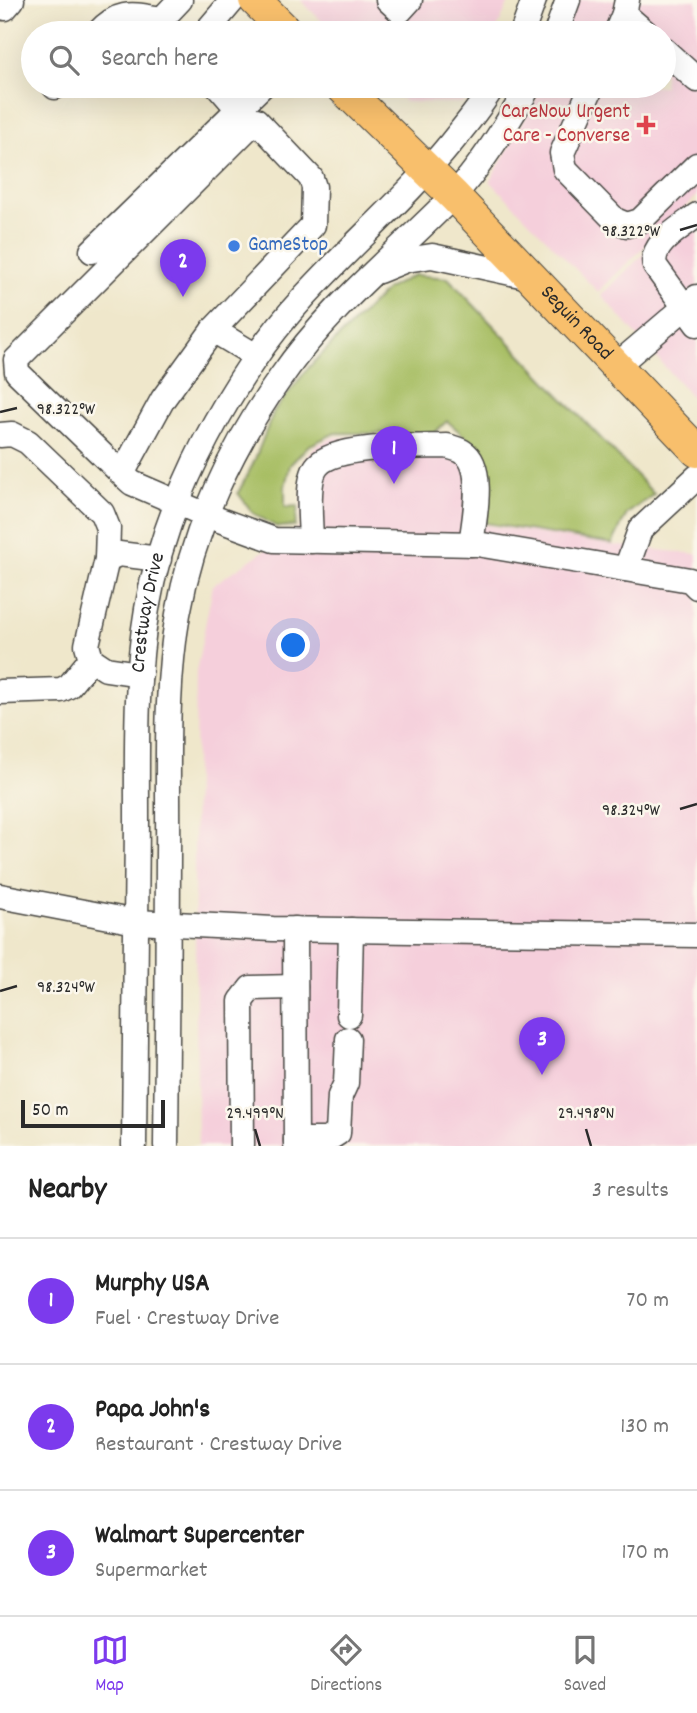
<!DOCTYPE html>
<html lang="en">
<head>
<meta charset="utf-8">
<style>
  :root { --surface:#fff; --page:#f6f6f6; --text:#222; --muted:#767676; --line:#e0e0e0; --accent:#7c3aed }
  body { margin:0; font-family:Dekko,sans-serif; background:var(--page); color:var(--text) }
  .scale { position:absolute; left:21px; bottom:18px; width:144px; box-sizing:border-box; padding-left:7px; border:4px solid #2b2b2b; border-top:0; font-size:19px; line-height:24px; white-space:nowrap; color:#2b2b2b; -webkit-text-stroke:5px #fbf7ec; paint-order:stroke }
  .you { position:absolute; left:294px; top:646px; width:24px; height:24px; margin:-18px; border:5px solid #fff; border-radius:50%; background:#1a73e8; box-shadow:0 0 0 10px #1a73e833 }
  .badge { display:grid; place-items:center; width:46px; height:46px; border-radius:50%; background:var(--accent); color:#fff; font-size:23px; font-weight:700 }
  .pin { position:absolute; translate:-50% -58px; filter:drop-shadow(0 2px 4px #0008) }
  .pin::after { content:''; position:absolute; top:37px; width:24px; height:21px; background:inherit; clip-path:polygon(0 0,100% 0,50% 100%) }
  .list { margin:0; padding:0; list-style:none }
  h2 { display:flex; justify-content:space-between; align-items:center; height:91px; margin:0; padding:0 28px; font-size:30px }
  h2 small { font-size:23px; font-weight:400; color:var(--muted) }
  .list li { display:grid; grid-template-columns:46px 1fr auto; gap:21px; align-items:center; box-sizing:border-box; height:126px; padding:0 28px; border-top:2px solid var(--line) }
  .list b { display:block; font-size:26px; white-space:nowrap }
  .list p { margin:0; font-size:23px; white-space:nowrap; color:var(--muted) }
  .list em { font-size:23px; font-style:normal; color:var(--muted) }
  .icon { flex:none; width:38px; height:38px; fill:none; stroke:currentColor; stroke-width:2; stroke-linecap:round; stroke-linejoin:round }
  .map { position:relative; flex:none; width:697px; height:1146px; overflow:hidden }
  .search { position:absolute; background:var(--surface); box-shadow:0 7px 28px #0002; left:21px; right:21px; top:21px; height:77px; display:flex; align-items:center; gap:18px; box-sizing:border-box; padding:0 24px; border-radius:38px; color:var(--muted); font-size:26px }
  .sheet { height:469px; background:var(--surface) }
  nav { display:flex; justify-content:space-around; align-items:center; box-sizing:border-box; height:98px; border-top:2px solid var(--line); background:var(--surface); font-size:19px; color:var(--muted) }
  nav a { display:grid; justify-items:center; gap:4px }
  nav .on { color:var(--accent) }
  .map>svg:first-child { display:block }
</style>
</head>
<body>
<div class="map">
<svg width="697" height="1146" viewBox="0 0 697 1146">
  <rect width="100%" height="100%" fill="#fbf7ec"/>
  <filter id="ink" filterUnits="userSpaceOnUse"><feTurbulence type="fractalNoise" baseFrequency=".0143" numOctaves="2"/><feDisplacementMap in="SourceGraphic" scale="14" xChannelSelector="R" yChannelSelector="G"/><feConvolveMatrix kernelMatrix="1 2 1 2 8 2 1 2 1" color-interpolation-filters="sRGB"/></filter>
  <filter id="wash" filterUnits="userSpaceOnUse"><feTurbulence type="fractalNoise" baseFrequency=".00686" numOctaves="4" result="noise"/><feDisplacementMap in="SourceGraphic" scale="28" xChannelSelector="R" yChannelSelector="G"/><feGaussianBlur stdDeviation="1.57" result="paint"/><feColorMatrix in="noise" values="0 0 0 0 0 0 0 0 0 0 0 0 0 0 0 0 0 1.4 0 .05"/><feComposite in="paint" operator="in"/></filter>
  <g filter="url(#wash)">
    <rect width="100%" height="100%" fill="#efe7cb"/>
    <!-- built -->
    <g fill="#f5cfdb">
      <polygon points="300,0 510,0 495,33 334,33"/>
      <polygon points="577,0 697,0 697,196 598,292 490,181 543,86 664,86 664,33 564,33"/>
      <polygon points="388,86 471,86 463,103 405,102"/>
      <polygon points="697,202 697,403 601,295"/>
      <polygon points="334,437 460,437 473,445 484,525 611,545 697,554 697,1146 198,1146 194,862 196,672 213,585 301,526 303,461 315,446"/>
    </g>
    <!-- green -->
    <path fill="#a7be64" stroke="#697448" stroke-width="2" d="M414,275L448,278L654,494L627,514L612,544L485,523C494,466 491,458 447,421L433,434L335,433L308,446L290,465L285,486V507L298,506L295,526L277,527L253,513L238,493L253,464L274,411L310,366L387,289Z"/>
  </g>
  <g filter="url(#ink)">
    <g fill="none" stroke-linecap="round" stroke-linejoin="round">
      <defs>
        <g id="minor">
          <polyline points="388,0 400,11 410,0"/>
          <polyline points="5,8 12,0"/>
          <polyline points="624,14 646,33"/>
          <path d="M98,33C119,9 134,15 162,19L180,0"/>
          <polyline points="205,33 233,0"/>
          <polyline points="522,33 534,0"/>
          <polyline points="556,33 568,0"/>
          <polyline points="616,33 624,14 627,0"/>
          <polyline points="664,50 697,80"/>
          <polyline points="218,86 238,109"/>
          <polyline points="592,86 562,153 565,169 615,220 627,225 640,221 697,165"/>
          <polyline points="55,87 56,86"/>
          <path d="M697,215C682,227 649,244 655,266L697,324"/>
          <polyline points="92,251 262,86"/>
          <polyline points="379,271 406,260 432,256 530,277"/>
          <polyline points="213,330 256,356"/>
          <polyline points="616,366 697,297"/>
          <polyline points="0,435 12,434 28,442 102,513 108,528 107,559"/>
          <polyline points="122,474 163,399 213,330 313,225 314,187 311,178 256,120 16,360 17,372 122,474 132,483 206,515 274,540 477,544 690,580 697,587"/>
          <path d="M311,541C311,522 305,479 318,465C337,444 418,447 447,446C452,448 459,449 463,452C486,466 474,521 471,544"/>
          <polyline points="626,569 640,530 697,477"/>
          <polyline points="140,674 106,669 91,659 87,645 107,559 119,554 159,559"/>
          <polyline points="0,692 61,690 69,686 91,659"/>
          <polyline points="0,896 136,922 273,929 697,935"/>
          <polyline points="295,929 296,1146"/>
          <polyline points="349,1015 351,930"/>
          <polyline points="296,1140 327,1140 338,1133 340,1096 346,1083 348,1039"/>
          <path id="s1" d="M134,1146C135,1038 136,929 137,821C137,751 135,678 147,609C162,520 203,435 253,361C308,279 389,219 451,143C466,124 481,107 493,86"/>
          <path d="M166,1146C167,1049 168,953 168,856C169,776 164,693 178,614C193,529 231,447 281,377C329,307 393,257 452,197C480,168 509,121 529,86"/>
          <polyline points="242,1146 241,1001 251,988 295,987"/>
        </g>
        <g id="major">
          <polyline points="255,0 288,33"/>
          <path id="s2" d="M341,86L454,196L697,451"/>
        </g>
      </defs>
      <!-- minor casing -->
      <use href="#minor" stroke="#484743" stroke-width="27"/>
      <!-- major casing -->
      <use href="#major" stroke="#484743" stroke-width="34"/>
      <!-- minor -->
      <use href="#minor" stroke="#fff" stroke-width="24"/>
      <!-- major -->
      <use href="#major" stroke="#f8bf6c" stroke-width="32"/>
    </g>
  </g>
  <!-- ticks -->
  <path fill="none" stroke="#2b2b2b" stroke-width="2.5" d="M680,230L697,225M0,412L17,408M680,809L697,804M0,991L17,986M255,1129L260,1146M586,1129L591,1146"/>
  <!-- markers -->
  <path fill="#e0444e" stroke="#fbf7ec" stroke-width="2.5" d="M642.5 114.5h7v7h7v7h-7v7h-7v-7h-7v-7h7z"/>
  <circle fill="#3f7fe0" stroke="#fbf7ec" stroke-width="2.5" cx="234" cy="246" r="7"/>
  <g text-anchor="middle" dominant-baseline="central" stroke-width="5" stroke-linejoin="round" paint-order="stroke">
    <!-- health labels -->
    <g font-size="21" fill="#be3a42" stroke="#fbf7ec" text-anchor="end">
      <text x="630" y="113">CareNow Urgent<tspan x="630" dy="24">Care - Converse</tspan></text>
    </g>
    <!-- shop labels -->
    <g font-size="21" fill="#366cbe" stroke="#fbf7ec" text-anchor="start">
      <text x="248" y="246">GameStop</text>
    </g>
    <!-- street labels -->
    <g font-size="21" fill="#2b2b2b" stroke="#fbf7ec">
      <text stroke="none"><textPath href="#s2" startOffset="334">Seguin Road</textPath></text>
      <text stroke="none"><textPath href="#s1" startOffset="534">Crestway Drive</textPath></text>
    </g>
  </g>
  <g font-size="18" text-anchor="middle" fill="#2b2b2b" stroke="#fbf7ec" stroke-width="5" stroke-linejoin="round" paint-order="stroke">
    <text x="631" y="236">98.322°W</text>
    <text x="66" y="414">98.322°W</text>
    <text x="631" y="815">98.324°W</text>
    <text x="66" y="992">98.324°W</text>
    <text x="255" y="1118">29.499°N</text>
    <text x="586" y="1118">29.498°N</text>
  </g>
</svg>
<div class="scale">50 m</div>
<div class="you"></div>
<div class="pin badge" style="left:394px;top:484px">1</div>
<div class="pin badge" style="left:183px;top:297px">2</div>
<div class="pin badge" style="left:542px;top:1075px">3</div>
<div class="search"><svg class="icon" aria-label="search" viewBox="0 0 24 24"><circle cx="10" cy="10" r="6"/><path d="M15 15l6 6"/></svg>Search here</div>
</div>
<section class="sheet">
<h2>Nearby<small>3 results</small></h2>
<ul class="list">
<li><span class="badge">1</span><div><b>Murphy USA</b><p>Fuel · Crestway Drive</p></div><em>70 m</em></li>
<li><span class="badge">2</span><div><b>Papa John's</b><p>Restaurant · Crestway Drive</p></div><em>130 m</em></li>
<li><span class="badge">3</span><div><b>Walmart Supercenter</b><p>Supermarket</p></div><em>170 m</em></li>
</ul>
</section>
<nav>
<a class="on"><svg class="icon" aria-label="map" viewBox="0 0 24 24"><path d="M3 6l6-2 6 2 6-2v14l-6 2-6-2-6 2zM9 4v14M15 6v14"/></svg>Map</a>
<a><svg class="icon" aria-label="directions" viewBox="0 0 24 24"><path d="M12 3l9 9-9 9-9-9zM9 14v-3h6M13 9l2 2-2 2"/></svg>Directions</a>
<a><svg class="icon" aria-label="saved" viewBox="0 0 24 24"><path d="M7 4h10v16l-5-4-5 4z"/></svg>Saved</a>
</nav>
</body>
</html>
